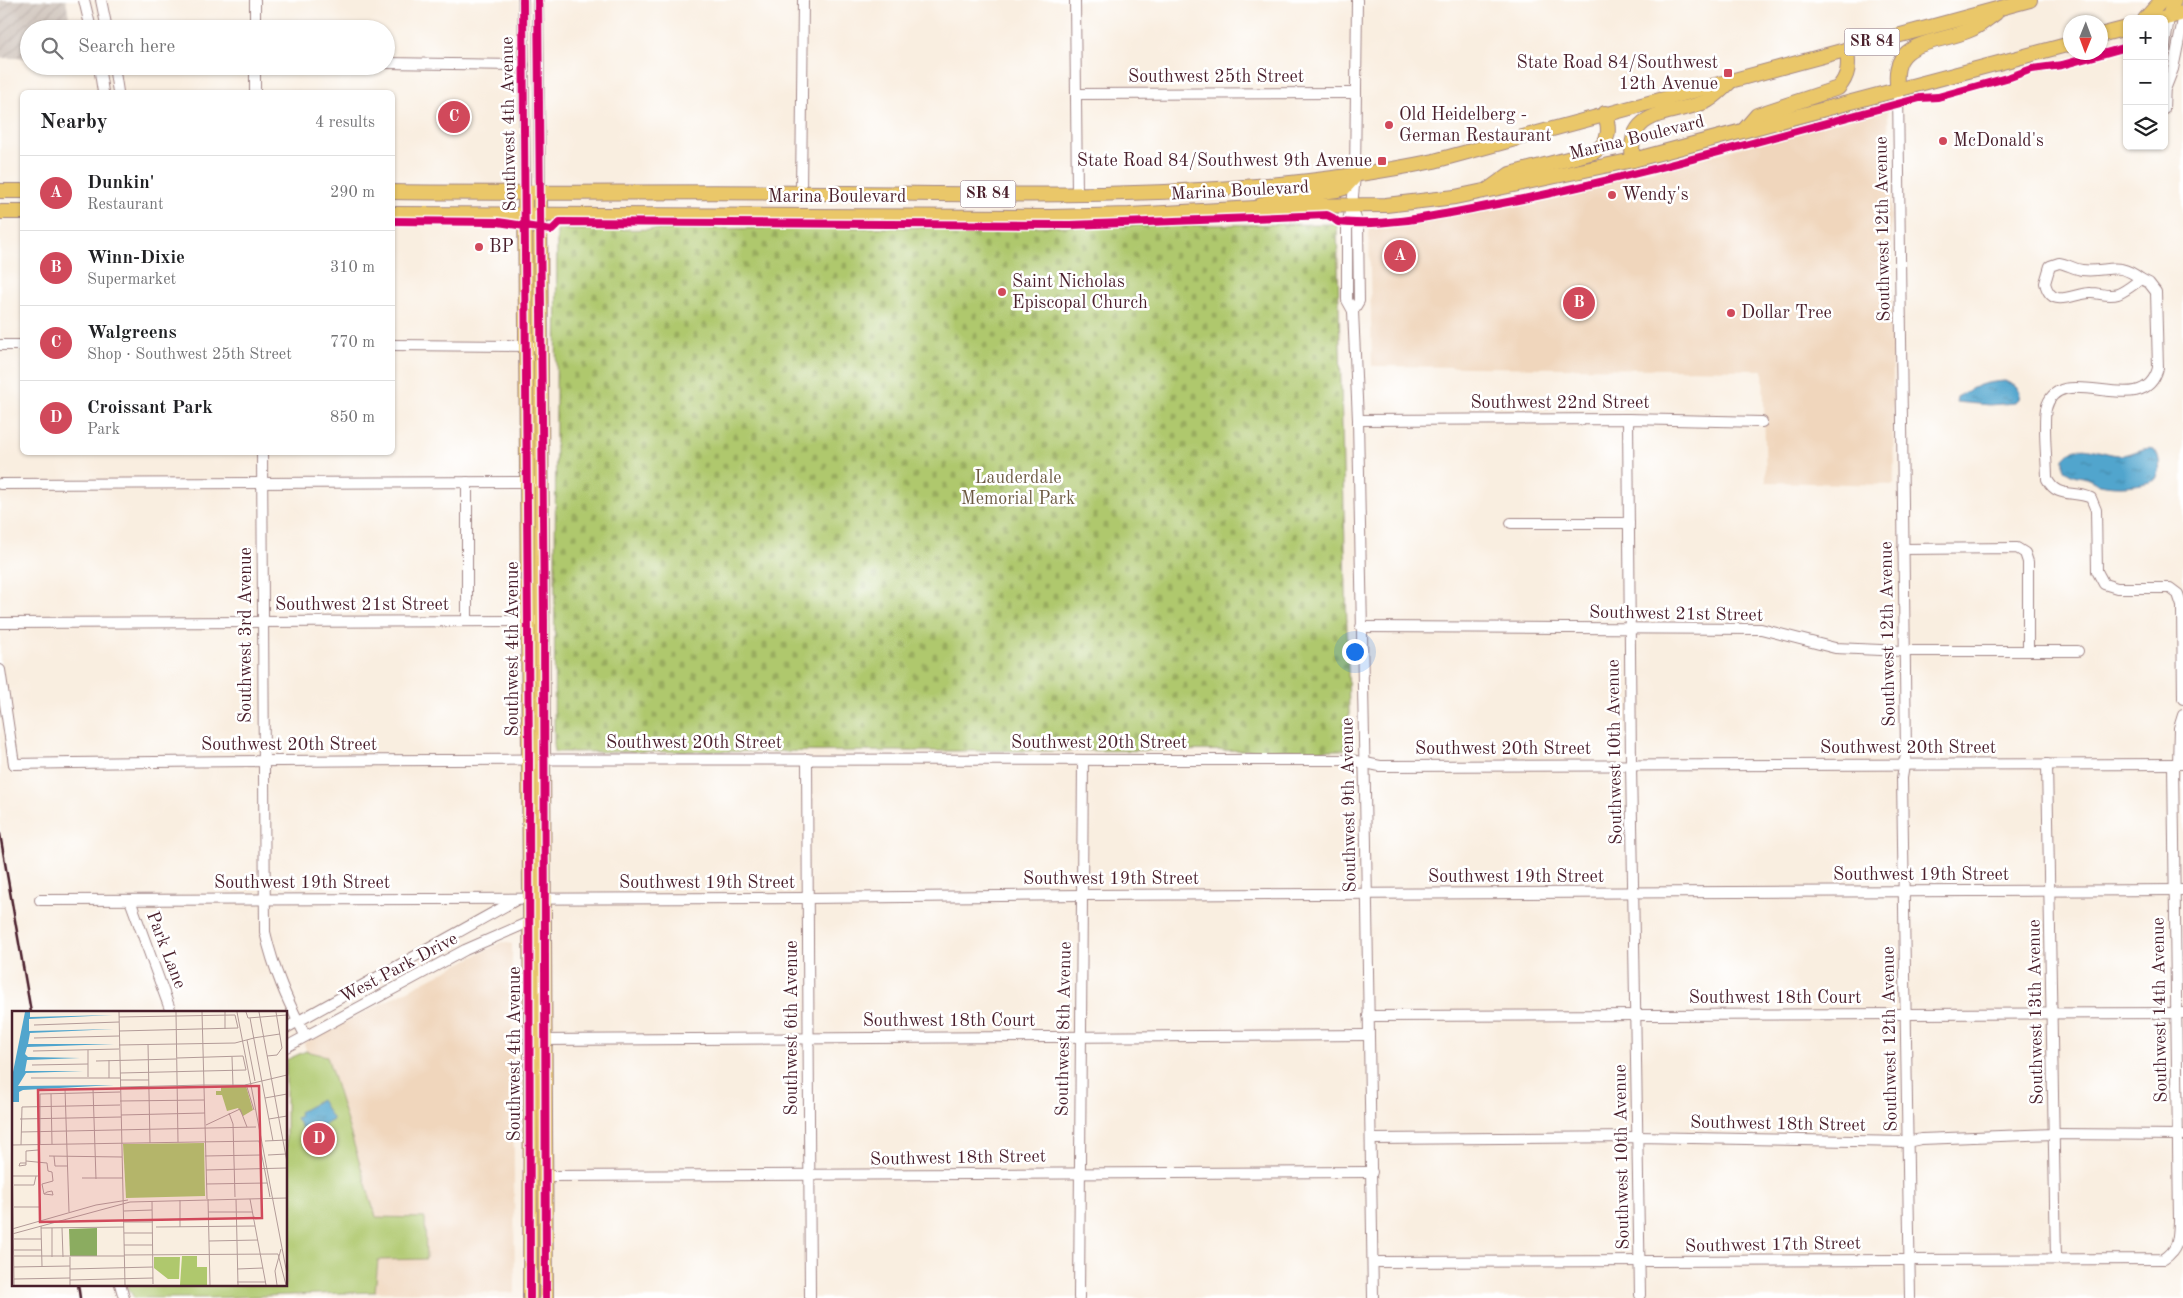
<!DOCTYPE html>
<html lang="en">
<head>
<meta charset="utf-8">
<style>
  :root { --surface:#fff; --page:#f6f6f6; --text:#202124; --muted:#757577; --line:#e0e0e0; --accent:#d1495b }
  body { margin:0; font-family:"Old Standard TT",serif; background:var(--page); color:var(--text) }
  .controls { position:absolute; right:15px; top:15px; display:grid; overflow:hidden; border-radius:8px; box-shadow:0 1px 4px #0004 }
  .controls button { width:45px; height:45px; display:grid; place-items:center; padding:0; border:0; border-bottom:1px solid var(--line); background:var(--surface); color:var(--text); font:25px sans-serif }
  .compass { position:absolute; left:2063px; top:15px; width:45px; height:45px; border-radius:50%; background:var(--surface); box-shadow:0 1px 4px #0004; rotate:181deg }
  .you { position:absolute; left:1354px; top:651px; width:18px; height:18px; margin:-12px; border:4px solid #fff; border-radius:50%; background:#1a73e8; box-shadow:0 0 0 8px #1a73e833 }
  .badge { display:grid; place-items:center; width:32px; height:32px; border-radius:50%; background:var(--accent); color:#fff; font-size:16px; font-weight:700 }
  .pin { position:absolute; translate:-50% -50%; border:2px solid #fff; box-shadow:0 1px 5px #0006 }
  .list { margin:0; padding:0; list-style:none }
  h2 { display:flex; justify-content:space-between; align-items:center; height:65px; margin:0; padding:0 20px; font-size:21px }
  h2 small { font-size:16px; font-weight:400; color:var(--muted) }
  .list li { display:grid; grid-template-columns:32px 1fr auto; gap:15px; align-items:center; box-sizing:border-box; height:75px; padding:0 20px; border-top:1px solid var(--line) }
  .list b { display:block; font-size:19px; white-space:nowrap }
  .list p { margin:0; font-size:16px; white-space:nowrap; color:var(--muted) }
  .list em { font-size:16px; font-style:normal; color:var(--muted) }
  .icon { flex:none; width:28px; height:28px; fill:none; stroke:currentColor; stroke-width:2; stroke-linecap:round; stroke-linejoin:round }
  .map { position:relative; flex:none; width:2183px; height:1298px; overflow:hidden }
  .search { position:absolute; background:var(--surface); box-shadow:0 1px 4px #0004; left:20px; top:20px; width:375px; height:55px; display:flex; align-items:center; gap:12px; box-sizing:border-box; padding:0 18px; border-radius:28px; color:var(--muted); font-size:19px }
  .panel { position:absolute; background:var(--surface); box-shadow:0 1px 4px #0004; left:20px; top:90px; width:375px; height:365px; border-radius:8px }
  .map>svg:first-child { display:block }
</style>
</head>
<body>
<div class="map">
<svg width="2183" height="1298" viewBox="0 0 2183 1298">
  <defs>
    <pattern id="industrial-furrows" width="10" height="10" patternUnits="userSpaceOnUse" patternTransform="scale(1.25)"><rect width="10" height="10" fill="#cec2b9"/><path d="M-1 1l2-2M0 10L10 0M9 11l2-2" fill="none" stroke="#b2a69f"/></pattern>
    <pattern id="cemetery-stones" width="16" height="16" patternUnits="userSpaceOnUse" patternTransform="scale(1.25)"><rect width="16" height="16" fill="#afc86d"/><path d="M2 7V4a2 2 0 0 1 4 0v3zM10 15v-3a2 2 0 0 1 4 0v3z" fill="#98ab5f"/></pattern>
    <pattern id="water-ripples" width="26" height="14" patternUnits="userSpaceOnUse" patternTransform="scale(1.25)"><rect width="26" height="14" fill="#51a5cd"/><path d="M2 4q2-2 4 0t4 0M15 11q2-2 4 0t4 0" fill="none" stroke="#4586a7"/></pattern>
  </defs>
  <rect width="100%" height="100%" fill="#fff"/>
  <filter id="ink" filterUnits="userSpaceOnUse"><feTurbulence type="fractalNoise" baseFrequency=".02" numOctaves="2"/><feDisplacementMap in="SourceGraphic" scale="10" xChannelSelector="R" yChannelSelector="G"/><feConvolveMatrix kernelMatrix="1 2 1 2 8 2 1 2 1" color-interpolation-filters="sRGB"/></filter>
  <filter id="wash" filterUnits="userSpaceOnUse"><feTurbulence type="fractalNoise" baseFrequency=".0096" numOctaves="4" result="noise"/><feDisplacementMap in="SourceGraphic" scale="20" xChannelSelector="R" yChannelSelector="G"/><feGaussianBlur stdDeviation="1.12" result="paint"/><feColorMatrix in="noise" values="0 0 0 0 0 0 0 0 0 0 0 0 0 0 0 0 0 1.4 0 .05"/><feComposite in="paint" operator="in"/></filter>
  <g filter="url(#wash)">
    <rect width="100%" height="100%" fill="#f9eee0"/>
    <!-- built -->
    <g fill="#f0d6bc">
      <polygon points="1888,108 1891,212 1894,485 1766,482 1763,370 1372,366 1369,230 1373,226 1534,199 1668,167"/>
      <polygon points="502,942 512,944 515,1293 375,1292 377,1260 425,1218 376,1218 327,1056 306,1051 304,1043"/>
    </g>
    <!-- industrial -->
    <polygon fill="url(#industrial-furrows)" points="0,0 66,0 71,29 29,29 29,58 0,58"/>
    <!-- cemetery -->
    <polygon fill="url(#cemetery-stones)" stroke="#7c744c" points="1337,224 1350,750 554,752 557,230"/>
    <!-- park -->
    <polygon fill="#afc86d" stroke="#7c744c" points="306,1051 327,1056 376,1217 425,1218 426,1259 378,1260 375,1292 209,1298 134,1298 126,1284 286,1284 286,1060"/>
    <!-- water -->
    <g fill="url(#water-ripples)" stroke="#4e627c">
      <path d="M2005,381L2015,386L2020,392L2019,399L2015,403L1989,405L1956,402L1957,397C1978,385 1980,383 2005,381Z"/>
      <path d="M2080,448C2094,448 2111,456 2123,455C2133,454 2144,446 2154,449C2161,457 2161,471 2156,480C2140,486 2117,488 2100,484C2095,483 2091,480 2086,478C2077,475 2071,476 2064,469V459L2073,450Z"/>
      <polygon points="321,1100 333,1120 306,1135 296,1118 300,1116 299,1112"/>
    </g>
  </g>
  <g filter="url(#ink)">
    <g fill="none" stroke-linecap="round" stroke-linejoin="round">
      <defs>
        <g id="minor">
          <polyline points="84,0 91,29"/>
          <polyline points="101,0 107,29"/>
          <polyline points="255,0 255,29"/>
          <polyline points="523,0 525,193"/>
          <polyline points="538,0 540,193"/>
          <polyline points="1075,0 1077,195"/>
          <polyline points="2164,53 2169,17"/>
          <polyline points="386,63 524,65"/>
          <polyline points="99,66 103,92"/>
          <polyline points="114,66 118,92"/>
          <polyline points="2166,87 2173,69 2183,20"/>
          <polyline points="1898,90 1906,754 1902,778 1910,1298"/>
          <polyline points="255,92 255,66"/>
          <polyline points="1077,94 1356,93"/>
          <polyline points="2164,109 2165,83"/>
          <polyline points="801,192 803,0"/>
          <path d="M1352,206L1358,225L1359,301L1353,311L1358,420C1363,713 1370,1005 1373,1298"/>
          <path d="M2059,263C2067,264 2074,269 2082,270C2108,273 2116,260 2141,279C2134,284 2126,291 2118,294C2108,297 2100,293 2091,293C2074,292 2052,311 2045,283L2050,266Z"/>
          <path d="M2141,279L2149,283L2156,292L2158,368C2144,424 2058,357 2046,409C2043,424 2047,462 2047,479C2057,499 2073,490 2091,498L2096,510L2097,571L2104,584L2117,588H2170L2178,594L2183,609"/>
          <polyline points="1353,311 1347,300 1347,223 1352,206 1355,176 1357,0"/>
          <polyline points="0,345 22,345"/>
          <polyline points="392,345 531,346"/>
          <polyline points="1628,419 1631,765 1640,1295"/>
          <polyline points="1358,420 1628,419 1762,422"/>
          <path d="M262,452L265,932C274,971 287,1000 305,1035"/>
          <polyline points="467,482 467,621"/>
          <polyline points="0,484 534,482"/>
          <polyline points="1511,523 1629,523"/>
          <polyline points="1903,549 2017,548 2025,553 2028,562 2028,651"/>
          <polyline points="2182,609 2183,699"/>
          <polyline points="0,623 544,621"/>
          <polyline points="1361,627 1761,629 1835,648 1903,651 2078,651"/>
          <path d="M0,670L14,764C460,757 906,760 1351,760L1380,766L2183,764"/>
          <polyline points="807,759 810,1298"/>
          <polyline points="2047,764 2056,1259"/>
          <polyline points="2178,764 2179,728 2183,715"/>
          <polyline points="40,900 808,898 1082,895 2183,890"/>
          <polyline points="130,900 171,1012"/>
          <polyline points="1368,1016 2183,1013"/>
          <polyline points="286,1028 516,900"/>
          <polyline points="539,1040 1368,1035"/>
          <polyline points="286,1047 465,950 529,922"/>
          <polyline points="1372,1139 1638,1137 1907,1142 1921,1139 2054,1134 2183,1135"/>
          <polyline points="546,1176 1372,1172"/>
          <path d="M1373,1262L2164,1259C2179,1249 2178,1238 2179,1222L2173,764"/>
          <polyline points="120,1284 124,1298"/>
          <polyline points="1079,1298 1083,760"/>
        </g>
        <g id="major">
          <polyline points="2169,17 2174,0"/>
          <polyline points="2145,19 2162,0"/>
          <polyline points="2162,19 2183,13"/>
          <polyline points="2100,35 2127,28"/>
          <path d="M1898,90C1888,38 1936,45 1970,30C1979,27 1987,19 1996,13"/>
          <path d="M1744,130L1757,115L1838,88C1849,76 1849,65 1847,49"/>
          <path d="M1633,160C1625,109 1671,115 1705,102C1713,99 1722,89 1729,83"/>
          <path d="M1489,189L1510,174L1594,152C1610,142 1610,130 1605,113"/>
          <polyline points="0,191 22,191"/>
          <path d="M392,192C545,194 697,191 849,193C1044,195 1241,201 1434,161L2030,0"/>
          <polyline points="525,193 531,1040 530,1298"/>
          <polyline points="540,193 546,1298"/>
          <polyline points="1261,205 1276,198 1337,190 1344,188 1355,176"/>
          <polyline points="0,212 22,212"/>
          <polyline points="392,214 1051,217 1129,215 1291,206 1386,205 1455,197 1633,160 2070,44"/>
        </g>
      </defs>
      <!-- minor casing -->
      <use href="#minor" stroke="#a28686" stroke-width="12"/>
      <!-- major casing -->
      <use href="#major" stroke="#a28686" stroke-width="16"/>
      <!-- minor -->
      <use href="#minor" stroke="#fff" stroke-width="10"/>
      <!-- major -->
      <use href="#major" stroke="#eac769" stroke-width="14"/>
      <!-- rail -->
      <g stroke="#4a1f2b" stroke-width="2.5">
        <polyline points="0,834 31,1012"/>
        <polyline points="78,1284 80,1298"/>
      </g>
      <defs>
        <g id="cycleway">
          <polyline points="523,0 529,760 530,1298"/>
          <polyline points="538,0 544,621 546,1298"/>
          <path d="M392,221L498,222L552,230L560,222L1070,225L1327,215L1333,218L1338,222C1388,227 1438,215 1487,206C1634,179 1776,135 1920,98L1938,97L2010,77L2032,69L2062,65L2127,47"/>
        </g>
      </defs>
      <!-- cycleway casing -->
      <use href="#cycleway" stroke="#fff" stroke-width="11"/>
      <!-- cycleway -->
      <use href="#cycleway" stroke="#d6006c" stroke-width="8"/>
    </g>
  </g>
  <!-- markers -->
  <g fill="#d1495b" stroke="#fff" stroke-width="2">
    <rect x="1723" y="68" width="10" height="10" rx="2.5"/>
    <circle cx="1389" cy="125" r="5"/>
    <circle cx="1943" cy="141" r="5"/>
    <rect x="1377" y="156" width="10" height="10" rx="2.5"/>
    <circle cx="1612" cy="195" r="5"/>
    <circle cx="479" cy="247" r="5"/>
    <circle cx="1002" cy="292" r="5"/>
    <circle cx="1731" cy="313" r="5"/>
  </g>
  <g text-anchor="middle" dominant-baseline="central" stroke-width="5" stroke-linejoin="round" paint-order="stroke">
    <!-- shield labels -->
    <g fill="#fff" stroke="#80626b" stroke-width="1">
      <rect x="1844.5" y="28.5" width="55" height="27" rx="4"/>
      <rect x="960.5" y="180.5" width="55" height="27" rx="4"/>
    </g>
    <g font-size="16" font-weight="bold" fill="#4a1f2b">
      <text x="1872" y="42">SR 84</text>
      <text x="988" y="194">SR 84</text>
    </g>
    <!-- poi labels -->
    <g font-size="18" fill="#4a1f2b" stroke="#fff" text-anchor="start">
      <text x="1718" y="63" text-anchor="end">State Road 84/Southwest<tspan x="1718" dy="21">12th Avenue</tspan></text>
      <text x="1399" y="115">Old Heidelberg -<tspan x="1399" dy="21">German Restaurant</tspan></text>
      <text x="1953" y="141">McDonald's</text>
      <text x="1372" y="161" text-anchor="end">State Road 84/Southwest 9th Avenue</text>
      <text x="1622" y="195">Wendy's</text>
      <text x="489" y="247">BP</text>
      <text x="1012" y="282">Saint Nicholas<tspan x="1012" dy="21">Episcopal Church</tspan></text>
      <text x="1741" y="313">Dollar Tree</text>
    </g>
    <!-- street labels -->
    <g font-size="18" fill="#4a1f2b" stroke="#fff">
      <text x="1216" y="77">Southwest 25th Street</text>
      <text transform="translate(509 124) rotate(-91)">Southwest 4th Avenue</text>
      <text transform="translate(1637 138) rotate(-14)">Marina Boulevard</text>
      <text transform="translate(1240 191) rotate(-3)">Marina Boulevard</text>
      <text x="837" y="197">Marina Boulevard</text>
      <text transform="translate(1883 229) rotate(-91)">Southwest 12th Avenue</text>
      <text x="1560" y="403">Southwest 22nd Street</text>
      <text x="362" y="605">Southwest 21st Street</text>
      <text transform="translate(1676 614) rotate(1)">Southwest 21st Street</text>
      <text transform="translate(1888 634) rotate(-91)">Southwest 12th Avenue</text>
      <text transform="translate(246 635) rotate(-90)">Southwest 3rd Avenue</text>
      <text transform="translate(513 649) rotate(-90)">Southwest 4th Avenue</text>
      <text x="694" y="743">Southwest 20th Street</text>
      <text x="1099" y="743">Southwest 20th Street</text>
      <text x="289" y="745">Southwest 20th Street</text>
      <text x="1908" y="748">Southwest 20th Street</text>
      <text x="1503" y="749">Southwest 20th Street</text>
      <text transform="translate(1615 752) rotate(-91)">Southwest 10th Avenue</text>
      <text transform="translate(1349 805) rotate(-91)">Southwest 9th Avenue</text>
      <text x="1921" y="875">Southwest 19th Street</text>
      <text x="1516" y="877">Southwest 19th Street</text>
      <text x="1111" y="879">Southwest 19th Street</text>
      <text x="302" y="883">Southwest 19th Street</text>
      <text x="707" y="883">Southwest 19th Street</text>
      <text transform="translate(166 950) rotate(69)">Park Lane</text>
      <text transform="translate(399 968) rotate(-28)">West Park Drive</text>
      <text x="1775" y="998">Southwest 18th Court</text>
      <text transform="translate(2160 1010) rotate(-91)">Southwest 14th Avenue</text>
      <text transform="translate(2036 1012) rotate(-91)">Southwest 13th Avenue</text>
      <text x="949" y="1021">Southwest 18th Court</text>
      <text transform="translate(792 1028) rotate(-90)">Southwest 6th Avenue</text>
      <text transform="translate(1064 1029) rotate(-89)">Southwest 8th Avenue</text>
      <text transform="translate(1890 1039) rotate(-91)">Southwest 12th Avenue</text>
      <text transform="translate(515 1054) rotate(-90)">Southwest 4th Avenue</text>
      <text transform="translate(1778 1124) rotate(1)">Southwest 18th Street</text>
      <text transform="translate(1622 1157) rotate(-91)">Southwest 10th Avenue</text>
      <text transform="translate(958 1158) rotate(-1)">Southwest 18th Street</text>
      <text transform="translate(1773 1245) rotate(-1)">Southwest 17th Street</text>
    </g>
    <!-- park labels -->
    <g font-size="18" fill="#6d5a42" stroke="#fff">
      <text x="1018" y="478">Lauderdale<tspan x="1018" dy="21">Memorial Park</tspan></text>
    </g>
  </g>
  <!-- overview -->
  <g transform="translate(12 1011)">
    <rect width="275" height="275" fill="#f9eee0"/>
    <path d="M85,217V245H58L57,218Z" fill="#8bac60"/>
    <path d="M192,132L193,185L114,187L111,133Z" fill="#afc86d"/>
    <path d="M234,75L241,99L231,105L226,97L215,100L210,84H204V80H209V76ZM170,245H185V256H195V274H168ZM142,246H168L167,268H156L142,257Z" fill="#afc86d"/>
    <path d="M13,1H18V6L101,4L17,8V20L102,18L18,22L16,33H102L15,36L13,43L16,46L68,47L15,49L13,60H71L14,62L6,75L102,74L11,79L7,81V91H0V66Z" fill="#51a5cd"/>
    <path fill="none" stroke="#b39b98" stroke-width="1" d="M107,1L113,274M164,1L166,131M190,1L195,188M213,1V18M225,1L275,263M234,1L236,7L275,4M247,1L275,151M107,6L223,4L226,17L107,20M238,7L261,130M22,14L107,11M22,27L107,25M241,27L268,23M235,29L243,70M136,33L138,132M107,34L223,32L242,27M21,40L107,38M255,45L265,44L270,37L264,1M220,46L221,75M97,49V67M84,50L164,48M20,54L76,53M108,62L234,59L231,45L165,47M76,66V39M19,67H108M108,69H137M234,73L242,99M192,74H233L275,64M108,76L192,74M53,78L57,201M81,78L84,168M39,83L40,133M253,87L275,83M108,90L192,89M228,98L235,116M217,102L221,113L223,186M109,104L193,102M8,108L109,106M257,108L275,105M194,114L228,98M9,121L244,116M253,130L275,129M28,133V83L108,81M0,134L247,130L258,186M0,134L2,274M9,134L10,96L108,94M256,144L274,143M37,145L110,146M42,145L43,155H55M193,145L249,144M14,150L35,152L36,160L40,161L41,170L30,173L32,183M14,152H8L7,155L14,154V140L26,139M194,159L275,157M1,165H26M70,167H111M194,173L255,172M2,174H22L24,165M40,180L41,184L32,183L35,181ZM196,188L198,274M224,188L226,274M238,188L254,274M168,189V216M140,190L141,273M2,196H28M112,200L140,199M196,201H240M112,211H141M29,215L30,255M144,216L243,215M29,217L112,216M40,217V246M50,217L51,246M0,218L84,194L116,189M112,222H141M0,223L118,191L275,187M2,228H29M197,230L246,229M112,234H141M0,239H30M112,244L266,243L274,274M2,245H112M58,246V274M2,256L58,255M58,258L141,256M225,258L251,257M2,268L58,267M58,269L141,267M225,271H254M265,274L263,260L269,238"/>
    <path fill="#d1495b" fill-opacity="0.15" stroke="#d1495b" stroke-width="2.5" d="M247,75L250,207L28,211L26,79Z"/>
    <rect width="275" height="275" fill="none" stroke="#4a1f2b" stroke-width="2.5"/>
  </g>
</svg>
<div class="controls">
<button>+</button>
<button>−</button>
<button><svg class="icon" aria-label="layers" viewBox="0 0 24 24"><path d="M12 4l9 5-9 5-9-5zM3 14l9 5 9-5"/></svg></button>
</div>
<svg class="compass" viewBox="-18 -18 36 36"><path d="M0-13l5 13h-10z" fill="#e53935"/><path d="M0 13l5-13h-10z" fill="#757577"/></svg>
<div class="you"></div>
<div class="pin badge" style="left:1400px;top:256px">A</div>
<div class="pin badge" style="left:1579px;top:303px">B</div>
<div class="pin badge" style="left:454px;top:117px">C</div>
<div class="pin badge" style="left:319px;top:1139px">D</div>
<div class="search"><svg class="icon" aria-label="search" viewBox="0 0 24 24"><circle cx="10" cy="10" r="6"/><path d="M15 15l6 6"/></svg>Search here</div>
<section class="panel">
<h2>Nearby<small>4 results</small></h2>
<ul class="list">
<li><span class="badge">A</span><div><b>Dunkin'</b><p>Restaurant</p></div><em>290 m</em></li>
<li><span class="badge">B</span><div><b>Winn-Dixie</b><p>Supermarket</p></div><em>310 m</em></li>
<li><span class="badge">C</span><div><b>Walgreens</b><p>Shop · Southwest 25th Street</p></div><em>770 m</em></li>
<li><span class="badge">D</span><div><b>Croissant Park</b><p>Park</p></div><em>850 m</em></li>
</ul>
</section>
</div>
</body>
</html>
